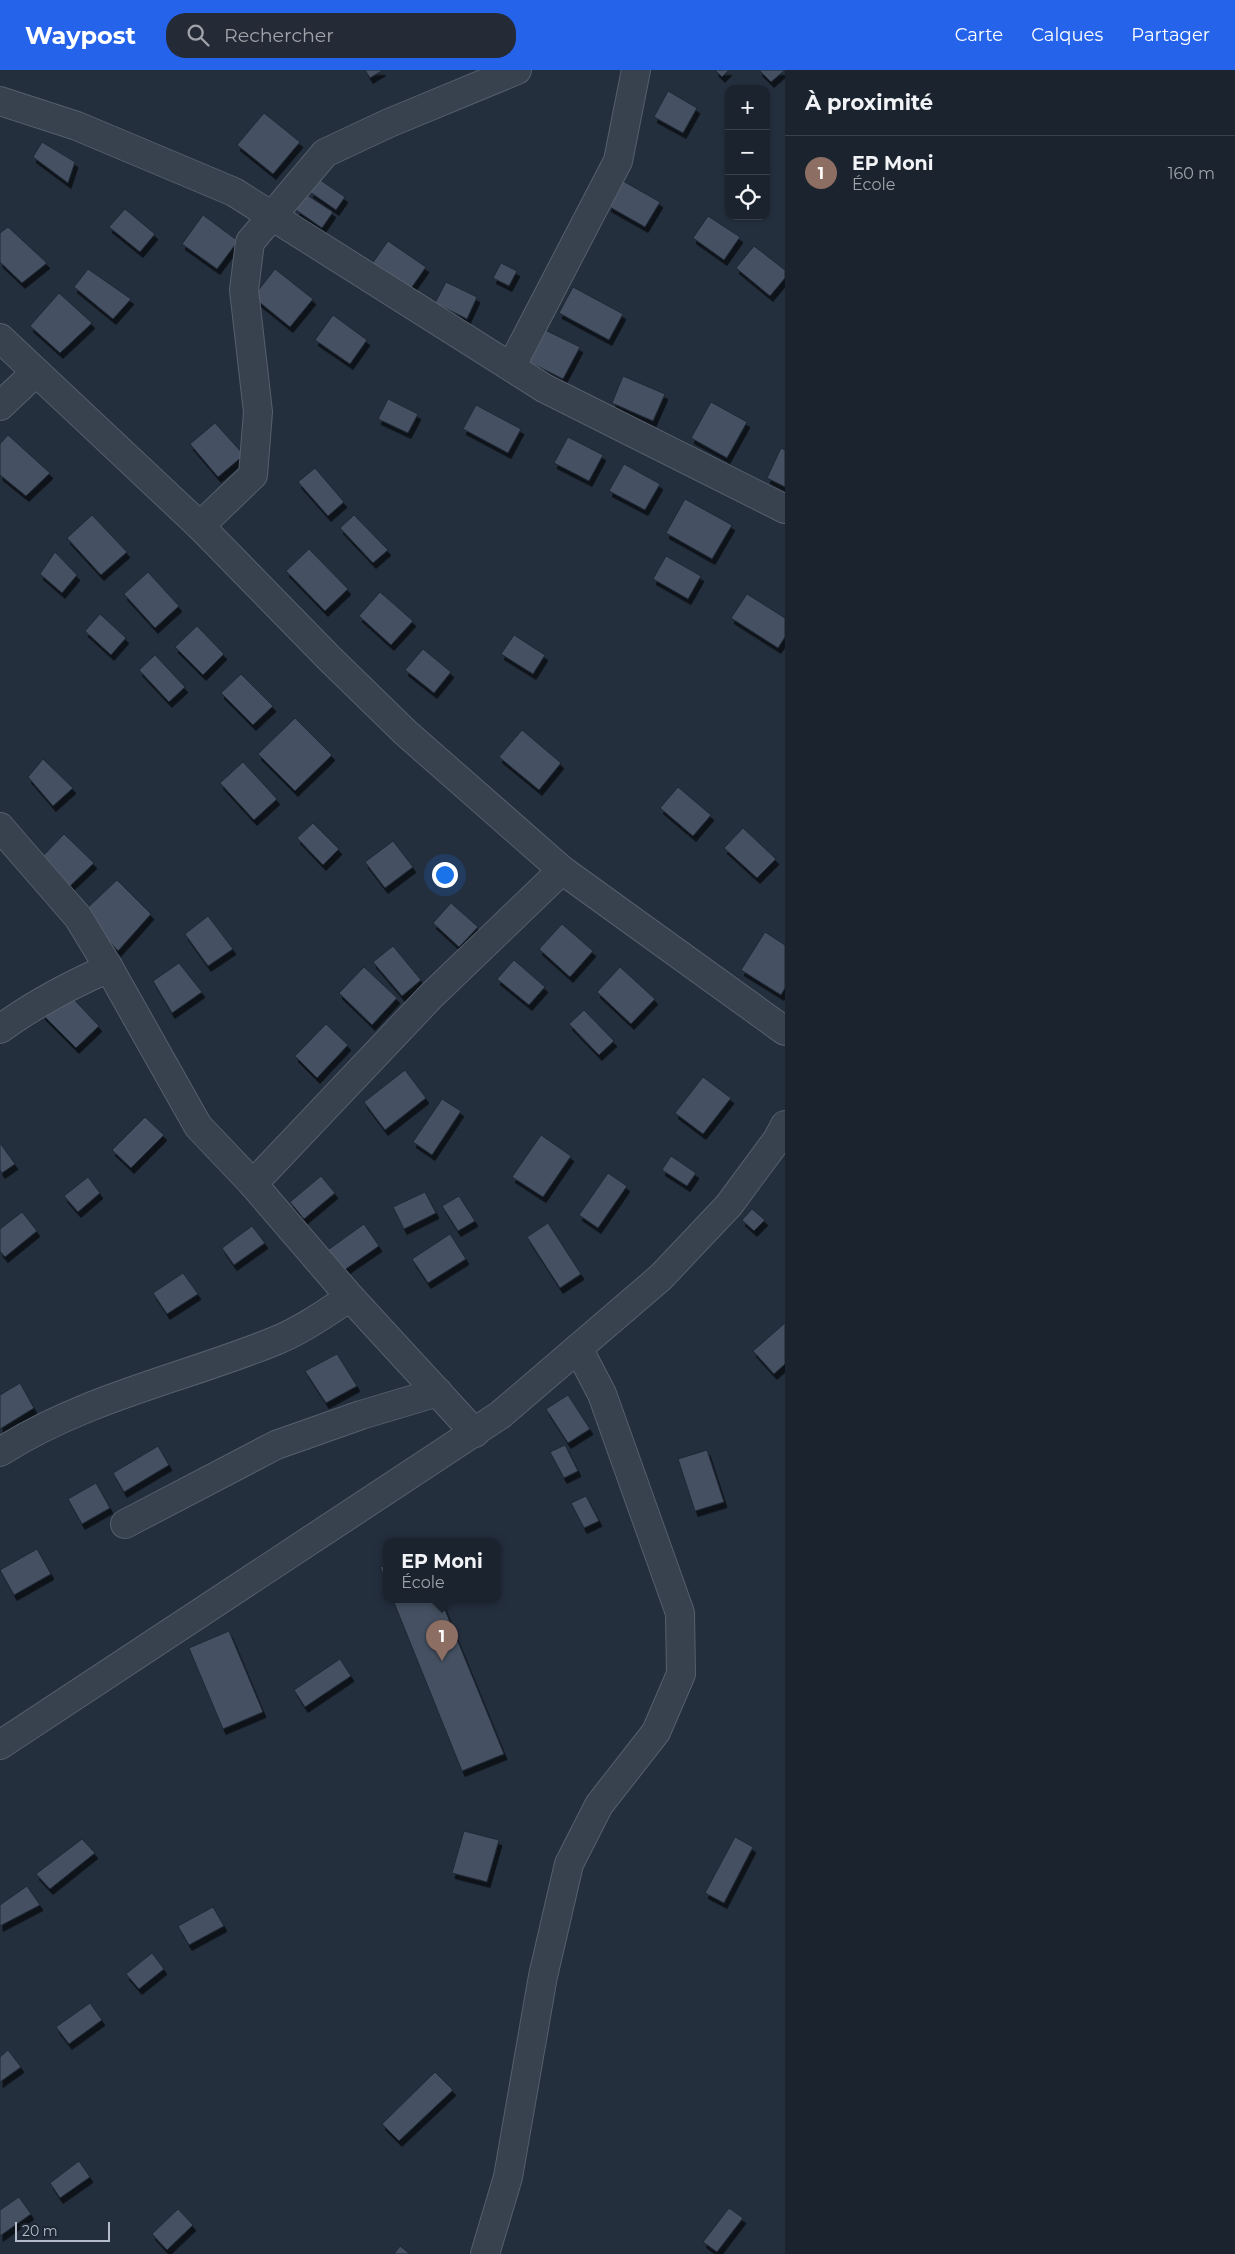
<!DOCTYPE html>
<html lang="fr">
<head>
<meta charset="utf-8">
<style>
  :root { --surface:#1b232e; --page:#242b36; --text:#f1f3f6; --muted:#a0a4aa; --line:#39404a; --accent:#2563eb }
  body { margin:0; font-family:Montserrat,sans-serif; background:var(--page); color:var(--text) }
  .controls { position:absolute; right:15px; top:15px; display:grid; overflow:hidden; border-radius:10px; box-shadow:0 1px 4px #0004 }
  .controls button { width:45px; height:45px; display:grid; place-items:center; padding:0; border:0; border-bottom:1px solid var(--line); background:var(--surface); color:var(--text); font:25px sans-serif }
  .scale { position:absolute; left:15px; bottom:12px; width:95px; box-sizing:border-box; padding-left:5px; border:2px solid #b4bcc9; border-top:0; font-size:14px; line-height:18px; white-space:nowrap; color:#b4bcc9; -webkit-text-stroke:4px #1d2633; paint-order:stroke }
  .you { position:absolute; left:444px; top:804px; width:18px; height:18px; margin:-12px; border:4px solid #fff; border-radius:50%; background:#1a73e8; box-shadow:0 0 0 8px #1a73e833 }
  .badge { display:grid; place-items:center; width:32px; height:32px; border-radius:50%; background:var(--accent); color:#fff; font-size:16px; font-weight:700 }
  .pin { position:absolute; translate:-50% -41px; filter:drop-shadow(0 1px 2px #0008) }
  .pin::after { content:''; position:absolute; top:26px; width:18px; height:15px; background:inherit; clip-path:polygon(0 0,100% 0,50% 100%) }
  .popup { position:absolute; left:383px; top:1468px; width:118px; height:65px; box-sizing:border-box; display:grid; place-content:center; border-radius:10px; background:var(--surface); filter:drop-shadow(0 1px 4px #0005); font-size:16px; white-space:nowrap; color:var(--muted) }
  .popup b { font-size:19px; color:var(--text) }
  .popup::after { content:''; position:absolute; left:50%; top:100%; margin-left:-10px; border:10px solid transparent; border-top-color:var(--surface) }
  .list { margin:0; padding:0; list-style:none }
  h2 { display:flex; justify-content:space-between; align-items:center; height:65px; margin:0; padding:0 20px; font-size:21px }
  h2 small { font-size:16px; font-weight:400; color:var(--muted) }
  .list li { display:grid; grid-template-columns:32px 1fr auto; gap:15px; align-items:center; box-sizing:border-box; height:75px; padding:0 20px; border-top:1px solid var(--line) }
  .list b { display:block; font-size:19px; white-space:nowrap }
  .list p { margin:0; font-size:16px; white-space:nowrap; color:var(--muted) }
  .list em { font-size:16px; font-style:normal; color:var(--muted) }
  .icon { flex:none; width:28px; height:28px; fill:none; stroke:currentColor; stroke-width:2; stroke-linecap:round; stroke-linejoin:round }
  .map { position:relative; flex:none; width:785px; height:2184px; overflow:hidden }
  header { display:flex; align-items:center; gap:30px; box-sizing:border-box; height:70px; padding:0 25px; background:var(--accent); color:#fff }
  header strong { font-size:24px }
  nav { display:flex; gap:28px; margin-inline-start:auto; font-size:18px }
  .search { width:350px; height:45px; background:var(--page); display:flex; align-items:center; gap:12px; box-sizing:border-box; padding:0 18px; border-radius:20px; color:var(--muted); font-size:19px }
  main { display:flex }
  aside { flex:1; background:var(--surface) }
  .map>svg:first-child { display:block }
</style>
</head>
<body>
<header>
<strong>Waypost</strong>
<div class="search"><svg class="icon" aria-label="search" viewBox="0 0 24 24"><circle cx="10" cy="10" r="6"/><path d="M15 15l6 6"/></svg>Rechercher</div>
<nav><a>Carte</a><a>Calques</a><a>Partager</a></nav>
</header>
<main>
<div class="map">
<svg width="785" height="2184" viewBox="0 0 785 2184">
  <defs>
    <filter id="shadow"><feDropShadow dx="3" dy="5.5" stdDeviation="0" flood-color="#0009"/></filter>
  </defs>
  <rect width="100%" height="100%" fill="#242f3e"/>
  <!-- building -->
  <g fill="#455162" stroke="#1f2835" filter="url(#shadow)">
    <polygon points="365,0 383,0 370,8"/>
    <polygon points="715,0 729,0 722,7"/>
    <polygon points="759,0 785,0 771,12"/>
    <polygon points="668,21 697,38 683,63 654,47"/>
    <polygon points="264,43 300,72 273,104 237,75"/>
    <polygon points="42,72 75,92 68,113 33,87"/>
    <polygon points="319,109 345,127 336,140 310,122"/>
    <polygon points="623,111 660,132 645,157 608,136"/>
    <polygon points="307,125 333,142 322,158 296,140"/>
    <polygon points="125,139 155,164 140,182 109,157"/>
    <polygon points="203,145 238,171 217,199 182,174"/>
    <polygon points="708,146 740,167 724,190 693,168"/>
    <polygon points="8,157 47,193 22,213 0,192 0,163"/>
    <polygon points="388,171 426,197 407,224 369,198"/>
    <polygon points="754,176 785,200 785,208 770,226 736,198"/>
    <polygon points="501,193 517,201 509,216 493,208"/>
    <polygon points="88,199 131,229 113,249 74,217"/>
    <polygon points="275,199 313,229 290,257 253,227"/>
    <polygon points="446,212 477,227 467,249 435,233"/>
    <polygon points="573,217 623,244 609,270 559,243"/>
    <polygon points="59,223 92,253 60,283 30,256"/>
    <polygon points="333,245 367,270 350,294 315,270"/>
    <polygon points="539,257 580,277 563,309 523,289"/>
    <polygon points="623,306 665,324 653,351 612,333"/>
    <polygon points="388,329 418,344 408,363 378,349"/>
    <polygon points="711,332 747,352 727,388 691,368"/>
    <polygon points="476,335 521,359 508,383 463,359"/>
    <polygon points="215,353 244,385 218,407 190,374"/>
    <polygon points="8,365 50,403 26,426 0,405 0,374"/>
    <polygon points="568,367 603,385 589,411 554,393"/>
    <polygon points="781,378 785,380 785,417 767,408"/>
    <polygon points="624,394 660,414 645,440 609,421"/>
    <polygon points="315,398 344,432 328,446 298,412"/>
    <polygon points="685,429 732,455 712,489 666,463"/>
    <polygon points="92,445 127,482 101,505 67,468"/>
    <polygon points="354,445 388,480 373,493 340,458"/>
    <polygon points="309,479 348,519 325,541 286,501"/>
    <polygon points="55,482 77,505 62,523 40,504"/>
    <polygon points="666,486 701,506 688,529 653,509"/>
    <polygon points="148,502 179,536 155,558 124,524"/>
    <polygon points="380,522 413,551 391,575 359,546"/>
    <polygon points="747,524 785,548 785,567 778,578 731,548"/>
    <polygon points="100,544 126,568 111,585 85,561"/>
    <polygon points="197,556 224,584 203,605 175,577"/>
    <polygon points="514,565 545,585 533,604 501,584"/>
    <polygon points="423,579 451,602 434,623 405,600"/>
    <polygon points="155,585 185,617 169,632 139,600"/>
    <polygon points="241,604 273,636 253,655 221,623"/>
    <polygon points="295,648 332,685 295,721 258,684"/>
    <polygon points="522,660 561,693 539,720 499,687"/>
    <polygon points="43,689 73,718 53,736 28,707"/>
    <polygon points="243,692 277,729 254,750 220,713"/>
    <polygon points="678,717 711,745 693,766 660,738"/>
    <polygon points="313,753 339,779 323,795 297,768"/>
    <polygon points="743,758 776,789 757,808 724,778"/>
    <polygon points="64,764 94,793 68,818 38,791"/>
    <polygon points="393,771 413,797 385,818 365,792"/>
    <polygon points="117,810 151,844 118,881 83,842"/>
    <polygon points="451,833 478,857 459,877 433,853"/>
    <polygon points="208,846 233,879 208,896 185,864"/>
    <polygon points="562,854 593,881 570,907 539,879"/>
    <polygon points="765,862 785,875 785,918 781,925 741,900"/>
    <polygon points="393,876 421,910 402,926 373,892"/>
    <polygon points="514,890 545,917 529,935 497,909"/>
    <polygon points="179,893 202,922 172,943 153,911"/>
    <polygon points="364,897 397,928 372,955 339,923"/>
    <polygon points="620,897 655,929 631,954 597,922"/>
    <polygon points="66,921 99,956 76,978 42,944"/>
    <polygon points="584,940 614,971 599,985 569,954"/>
    <polygon points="326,954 348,975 317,1008 295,986"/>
    <polygon points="405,1000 426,1028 385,1060 364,1032"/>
    <polygon points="703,1007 731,1028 703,1064 675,1043"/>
    <polygon points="442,1029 461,1041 432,1085 413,1072"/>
    <polygon points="145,1047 164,1065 131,1098 112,1080"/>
    <polygon points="541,1065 571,1086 543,1127 512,1107"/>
    <polygon points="0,1073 15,1094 2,1103 0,1100"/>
    <polygon points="671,1086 696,1103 687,1116 662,1100"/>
    <polygon points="608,1103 627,1116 598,1158 579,1145"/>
    <polygon points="321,1106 335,1123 304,1149 290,1132"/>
    <polygon points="88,1107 100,1123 78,1142 64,1126"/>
    <polygon points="425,1122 436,1143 404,1159 393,1137"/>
    <polygon points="459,1126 475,1151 458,1161 442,1136"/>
    <polygon points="752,1139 765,1150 754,1161 742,1150"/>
    <polygon points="22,1142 37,1161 5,1187 0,1181 0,1159"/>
    <polygon points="548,1153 581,1204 560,1218 527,1167"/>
    <polygon points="364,1154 379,1176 340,1203 325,1182"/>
    <polygon points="252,1156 265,1173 234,1195 222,1178"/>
    <polygon points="450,1164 466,1189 428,1213 412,1189"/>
    <polygon points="183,1203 198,1224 167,1244 153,1223"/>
    <polygon points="785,1253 785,1294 774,1304 753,1281"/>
    <polygon points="337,1284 357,1316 326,1333 305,1301"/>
    <polygon points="20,1313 34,1338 0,1359 0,1325"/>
    <polygon points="568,1325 590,1359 568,1373 546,1339"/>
    <polygon points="565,1375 578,1401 564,1408 550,1382"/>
    <polygon points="158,1376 169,1395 124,1422 113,1403"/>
    <polygon points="707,1380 724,1432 695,1441 678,1389"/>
    <polygon points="96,1413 110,1438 82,1454 68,1429"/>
    <polygon points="586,1426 599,1451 584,1458 571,1433"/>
    <polygon points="37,1479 51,1504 14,1525 0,1500"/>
    <polygon points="387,1495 387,1514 380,1497"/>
    <polygon points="393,1530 441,1530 504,1684 462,1701"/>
    <polygon points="229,1561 263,1642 223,1659 189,1578"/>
    <polygon points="340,1589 351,1606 305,1637 294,1620"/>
    <polygon points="464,1761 499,1770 487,1812 452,1803"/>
    <polygon points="735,1767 753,1777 724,1833 705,1823"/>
    <polygon points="82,1769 95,1783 50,1819 36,1804"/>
    <polygon points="27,1816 40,1835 0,1856 0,1835"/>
    <polygon points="213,1837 224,1856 189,1875 178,1856"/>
    <polygon points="152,1883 164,1899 139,1919 126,1904"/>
    <polygon points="90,1933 102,1950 69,1974 56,1957"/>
    <polygon points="8,1980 21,1997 0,2012 0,1987"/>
    <polygon points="435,2002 453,2020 399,2071 382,2054"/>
    <polygon points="79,2091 90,2107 60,2128 50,2113"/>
    <polygon points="19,2127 31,2144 0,2166 0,2140"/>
    <polygon points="729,2138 743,2148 717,2182 703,2172"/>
    <polygon points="178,2139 193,2155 167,2180 152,2164"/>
    <polygon points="400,2176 410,2184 394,2184"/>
  </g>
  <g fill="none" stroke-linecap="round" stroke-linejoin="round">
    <defs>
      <g id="minor">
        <polyline points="0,31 77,56 234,122 544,318 785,439"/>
        <polyline points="0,268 200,456 329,588 406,663 562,800 785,961"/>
        <polyline points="511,297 618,91 636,0"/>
        <polyline points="0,336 36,302"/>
        <polyline points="200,456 253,405 258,342 244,220 250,172 325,83 389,53 517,0"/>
        <polyline points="0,757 78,847 109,898 198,1056 253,1114 350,1227 475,1363"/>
        <path d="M0,959C34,934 70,915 109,898"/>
        <polyline points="253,1114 430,927 562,800"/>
        <path d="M0,1382C84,1328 184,1308 275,1271C302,1260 326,1243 350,1227"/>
        <polyline points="125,1454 276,1375 361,1345 438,1322"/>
        <polyline points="0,1675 500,1345 661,1207 729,1135 777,1070 785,1055"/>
        <polyline points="485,2184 508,2107 543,1906 569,1794 599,1735 656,1662 681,1604 680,1543 602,1324 578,1278"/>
      </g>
    </defs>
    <!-- minor casing -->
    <use href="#minor" stroke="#565f6c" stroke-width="30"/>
    <!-- minor -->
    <use href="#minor" stroke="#38414e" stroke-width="28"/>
  </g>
</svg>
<div class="controls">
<button>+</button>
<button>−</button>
<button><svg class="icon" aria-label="locate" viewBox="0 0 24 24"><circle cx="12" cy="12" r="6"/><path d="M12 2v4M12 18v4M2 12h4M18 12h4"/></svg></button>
</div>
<div class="scale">20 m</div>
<div class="you"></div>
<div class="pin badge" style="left:442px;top:1591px;background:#8d6e63">1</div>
<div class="popup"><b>EP Moni</b>École</div>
</div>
<aside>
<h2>À proximité<small></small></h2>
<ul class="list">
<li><span class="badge" style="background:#8d6e63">1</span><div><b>EP Moni</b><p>École</p></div><em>160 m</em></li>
</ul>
</aside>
</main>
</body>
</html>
